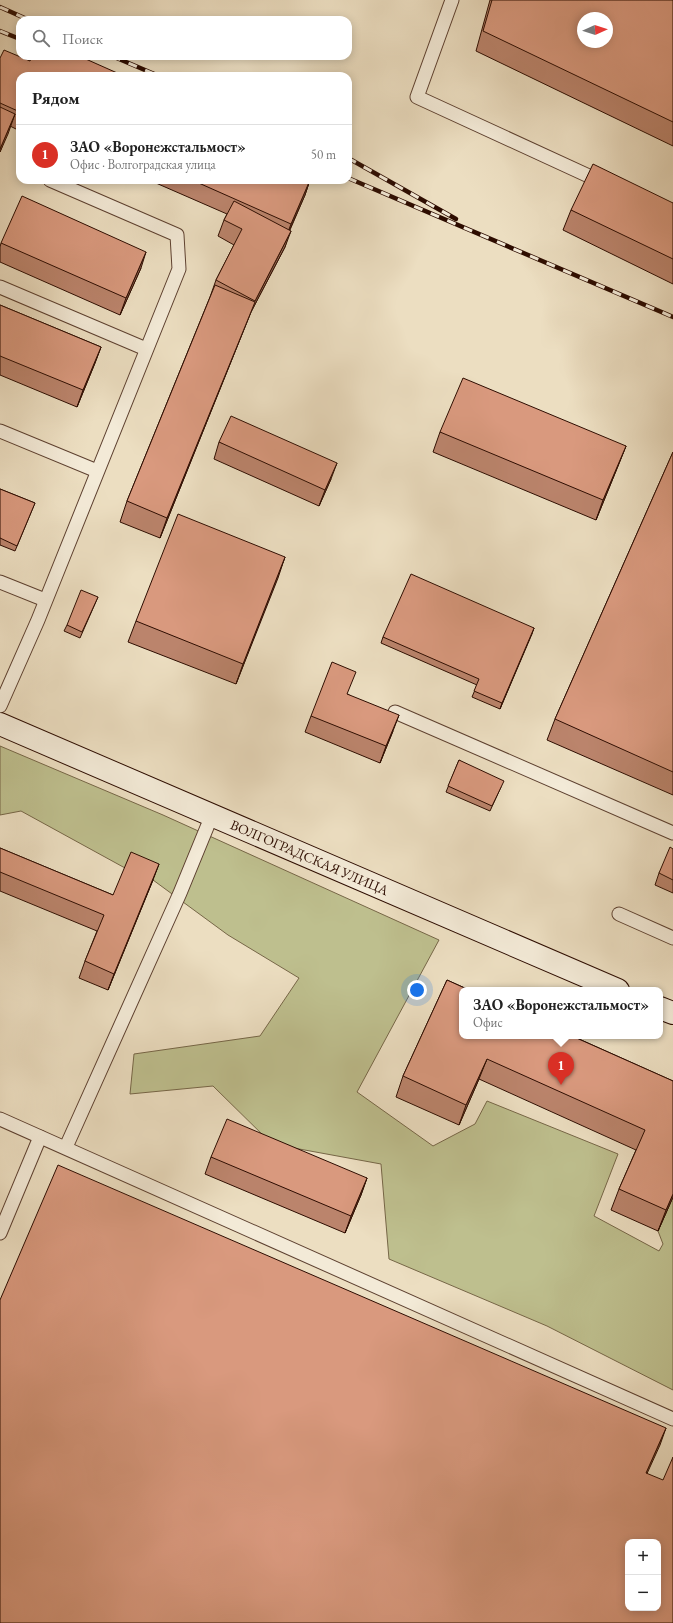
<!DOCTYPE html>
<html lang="ru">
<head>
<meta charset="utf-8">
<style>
  :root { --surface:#fff; --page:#f2f2f2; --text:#222; --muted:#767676; --line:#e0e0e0; --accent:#d93025 }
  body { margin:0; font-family:"EB Garamond",serif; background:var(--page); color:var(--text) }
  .controls { position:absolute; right:12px; bottom:12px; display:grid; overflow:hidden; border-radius:8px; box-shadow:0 2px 10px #0003 }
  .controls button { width:36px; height:36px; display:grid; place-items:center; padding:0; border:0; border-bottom:1px solid var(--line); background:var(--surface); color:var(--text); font:20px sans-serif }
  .compass { position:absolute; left:577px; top:12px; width:36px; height:36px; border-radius:50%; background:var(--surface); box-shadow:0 2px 10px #0003; rotate:87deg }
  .you { position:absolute; left:417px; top:990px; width:14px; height:14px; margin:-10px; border:3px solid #fff; border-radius:50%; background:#1a73e8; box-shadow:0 0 0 6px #1a73e833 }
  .badge { display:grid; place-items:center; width:26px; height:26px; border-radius:50%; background:var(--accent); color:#fff; font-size:13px; font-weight:700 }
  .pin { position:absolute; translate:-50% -33px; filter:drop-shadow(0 1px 2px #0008) }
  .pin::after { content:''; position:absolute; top:21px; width:14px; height:12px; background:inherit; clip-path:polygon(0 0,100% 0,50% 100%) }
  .popup { position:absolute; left:459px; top:987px; width:204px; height:52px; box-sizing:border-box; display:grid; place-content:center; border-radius:8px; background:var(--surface); filter:drop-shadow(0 1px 3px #0005); font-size:13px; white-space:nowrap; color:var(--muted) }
  .popup b { font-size:15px; color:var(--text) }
  .popup::after { content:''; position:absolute; left:50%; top:100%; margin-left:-8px; border:8px solid transparent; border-top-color:var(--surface) }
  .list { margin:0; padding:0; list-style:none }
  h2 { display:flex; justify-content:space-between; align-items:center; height:52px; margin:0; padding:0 16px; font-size:17px }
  h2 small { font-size:13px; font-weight:400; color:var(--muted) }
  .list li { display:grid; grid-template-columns:26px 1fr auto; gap:12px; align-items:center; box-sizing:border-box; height:60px; padding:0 16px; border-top:1px solid var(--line) }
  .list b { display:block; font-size:15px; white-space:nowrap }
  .list p { margin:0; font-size:13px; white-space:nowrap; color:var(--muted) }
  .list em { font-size:13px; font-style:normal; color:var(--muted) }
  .icon { flex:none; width:22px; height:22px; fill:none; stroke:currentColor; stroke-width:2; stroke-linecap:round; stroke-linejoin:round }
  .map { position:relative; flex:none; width:673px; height:1623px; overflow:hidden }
  .search { position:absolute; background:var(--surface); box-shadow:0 2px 10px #0003; left:16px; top:16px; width:336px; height:44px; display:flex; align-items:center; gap:10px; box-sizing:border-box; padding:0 14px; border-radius:12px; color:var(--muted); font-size:15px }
  .panel { position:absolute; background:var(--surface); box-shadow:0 2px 10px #0003; left:16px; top:72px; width:336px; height:112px; border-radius:12px }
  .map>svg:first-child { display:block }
</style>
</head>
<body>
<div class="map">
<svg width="673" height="1623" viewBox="0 0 673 1623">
  <rect width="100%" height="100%" fill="#ecdec1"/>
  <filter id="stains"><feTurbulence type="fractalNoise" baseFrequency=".005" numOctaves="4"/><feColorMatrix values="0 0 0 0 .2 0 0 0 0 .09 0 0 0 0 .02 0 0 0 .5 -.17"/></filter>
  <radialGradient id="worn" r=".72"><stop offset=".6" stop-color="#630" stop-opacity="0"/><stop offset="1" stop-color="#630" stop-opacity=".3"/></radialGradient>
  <!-- green -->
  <polygon fill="#bebf8e" stroke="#766647" points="0,746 163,815 439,940 357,1092 433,1146 475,1124 487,1101 618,1154 594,1216 659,1251 663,1244 658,1231 673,1197 673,1390 547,1326 389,1259 381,1164 272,1144 213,1086 130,1094 134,1054 260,1036 299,978 228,935 153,880 125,868 21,811 0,815"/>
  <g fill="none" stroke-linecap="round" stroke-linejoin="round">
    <defs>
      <g id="lane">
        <polyline points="452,0 417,97 604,183"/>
        <polyline points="0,287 146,349"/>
        <polyline points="0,431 97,471"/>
        <polyline points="0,582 45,600"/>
        <polyline points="0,706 38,620 179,269 177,235 50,180"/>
        <polyline points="395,712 673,833"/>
        <polyline points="619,914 673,938"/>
        <polyline points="0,1119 673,1419"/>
        <polyline points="66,1147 180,893 212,815"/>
        <polyline points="0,1233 40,1137"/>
      </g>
      <g id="secondary">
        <path id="s1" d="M0,724L618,990"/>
        <polyline points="660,1008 673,1013"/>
      </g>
    </defs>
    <!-- lane casing -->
    <use href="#lane" stroke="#5d4030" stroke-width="15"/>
    <!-- secondary casing -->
    <use href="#secondary" stroke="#2d0c00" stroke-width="24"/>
    <!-- lane -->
    <use href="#lane" stroke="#f3ead7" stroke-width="13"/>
    <!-- secondary -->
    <use href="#secondary" stroke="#f3ead7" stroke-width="22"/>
    <defs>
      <g id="rail">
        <polyline points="0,7 29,20"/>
        <polyline points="0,31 20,39"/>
        <polyline points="112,56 159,76"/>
        <polyline points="348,158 456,219"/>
        <polyline points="348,178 673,317"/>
      </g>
    </defs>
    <!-- rail casing -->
    <use href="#rail" stroke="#2d0c00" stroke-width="4.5"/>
    <!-- rail -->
    <use href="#rail" stroke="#f3ead7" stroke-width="3" stroke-dasharray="9" stroke-linecap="butt"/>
  </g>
  <!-- wall -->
  <g fill="#bb846c" stroke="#2d0c00">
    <polygon points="490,0 673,0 673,146 476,51"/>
    <polygon points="79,56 20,76 20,131 10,126 0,152 0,58 30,61"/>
    <polygon points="149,180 310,180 305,195 290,230 285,247 251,312 160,538 120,522 127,501 210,297 216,280 234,245 218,236 224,220 227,214"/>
    <polygon points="673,203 673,284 563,230 571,210"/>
    <polygon points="1,243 141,268 120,315 0,262 0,247"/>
    <polygon points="0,305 101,347 95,363 77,407 0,375"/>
    <polygon points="440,432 626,446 618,466 596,520 433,452"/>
    <polygon points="219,442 331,479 319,506 214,459"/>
    <polygon points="673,452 673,795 547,740 555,719"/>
    <polygon points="0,489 35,503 15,551 0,545"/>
    <polygon points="285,557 236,684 128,642 136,621"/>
    <polygon points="98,597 80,638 64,631 67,625"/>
    <polygon points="534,628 500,709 472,697 477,685 381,643 383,637"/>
    <polygon points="348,694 393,731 380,763 305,732 311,716"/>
    <polygon points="459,760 501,787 490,811 446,792"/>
    <polygon points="0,848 113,895 153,880 108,990 79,978 85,961 97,931 0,891"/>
    <polygon points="673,849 673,893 655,885 659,873"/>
    <polygon points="447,980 673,1081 673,1197 658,1231 611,1210 619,1189 636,1150 479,1079 459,1125 396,1097 403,1076"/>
    <polygon points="211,1157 367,1178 361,1195 345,1233 205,1174"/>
  </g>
  <!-- shaded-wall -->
  <g fill="#986b58" stroke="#2d0c00">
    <polygon points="15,114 8,134 0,152 0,149"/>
    <polygon points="310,180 305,195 285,240 291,224"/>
    <polygon points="291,231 285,247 251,312 160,538 167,518 255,301"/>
    <polygon points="146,252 141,268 120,315 126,298"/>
    <polygon points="101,347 95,363 77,407 83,390"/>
    <polygon points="626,446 618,466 596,520 603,500"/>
    <polygon points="337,463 331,479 319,506 325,490"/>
    <polygon points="285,557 278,578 236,684 243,664"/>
    <polygon points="534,628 532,634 500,709 502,703"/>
    <polygon points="399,715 393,731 380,763 386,746"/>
    <polygon points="159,864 153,880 108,990 114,974"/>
    <polygon points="487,1059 479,1079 459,1125 466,1105"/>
    <polygon points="367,1178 361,1195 345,1233 351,1216"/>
    <polygon points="673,1194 673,1197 658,1231 666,1210"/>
    <polygon points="666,1428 660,1445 640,1489 646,1473"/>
  </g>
  <!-- building -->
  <g fill="#d9997e" stroke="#2d0c00" fill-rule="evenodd">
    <path d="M492,0H673V122L483,31ZM583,18H607V42H583Z"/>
    <polygon points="4,50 30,61 32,56 79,56 124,76 20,76 20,112 0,103 0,58"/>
    <polygon points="0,107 15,114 0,149"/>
    <polygon points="593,164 673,203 673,259 571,210"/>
    <polygon points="192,180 310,180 291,224"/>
    <polygon points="22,196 146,252 126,298 1,243"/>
    <polygon points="234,201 291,231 255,301 216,280 242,229 224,220"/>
    <polygon points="215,285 255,302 167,518 127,501"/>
    <polygon points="0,305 101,347 83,390 0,356"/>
    <polygon points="463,378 626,446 603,500 440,432"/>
    <polygon points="231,416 337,463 325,490 219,442"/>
    <polygon points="673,452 673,772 555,719"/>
    <polygon points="0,489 35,503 17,546 0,538"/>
    <polygon points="178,514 285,557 243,664 136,621"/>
    <polygon points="411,574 534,628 502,703 474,691 479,679 383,637"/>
    <polygon points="81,590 98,597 82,632 67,625"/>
    <polygon points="332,662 356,672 347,694 399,715 386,746 311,716"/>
    <polygon points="459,760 504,781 492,806 448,786"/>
    <polygon points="670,847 673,849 673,880 659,873"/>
    <polygon points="0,848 113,895 131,852 159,864 114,974 85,961 104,915 0,872"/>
    <polygon points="447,980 469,990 462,990 462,1036 572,1036 673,1081 673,1194 666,1210 619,1189 645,1130 487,1059 466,1105 403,1076"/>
    <polygon points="227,1119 367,1178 351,1216 211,1157"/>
    <path d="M58,1165L666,1428L646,1473L663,1480L673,1457V1623H0V1300ZM628,1542H658V1608H628Z"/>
  </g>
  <g text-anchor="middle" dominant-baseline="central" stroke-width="3" stroke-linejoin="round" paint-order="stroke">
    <!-- street labels -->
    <g font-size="14" fill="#2d0c00" stroke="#f3ead7">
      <text stroke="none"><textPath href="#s1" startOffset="337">ВОЛГОГРАДСКАЯ УЛИЦА</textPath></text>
    </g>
  </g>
  <rect width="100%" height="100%" filter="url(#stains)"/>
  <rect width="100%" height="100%" fill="url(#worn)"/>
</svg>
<div class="controls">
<button>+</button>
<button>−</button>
</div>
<svg class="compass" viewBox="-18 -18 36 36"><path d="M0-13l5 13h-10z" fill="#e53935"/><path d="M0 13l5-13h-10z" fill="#767676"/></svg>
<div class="you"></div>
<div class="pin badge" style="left:561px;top:1085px">1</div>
<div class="popup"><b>ЗАО «Воронежстальмост»</b>Офис</div>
<div class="search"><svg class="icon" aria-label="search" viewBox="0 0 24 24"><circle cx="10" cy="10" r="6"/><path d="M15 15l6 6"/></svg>Поиск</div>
<section class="panel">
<h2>Рядом<small></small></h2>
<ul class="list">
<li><span class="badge">1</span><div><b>ЗАО «Воронежстальмост»</b><p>Офис · Волгоградская улица</p></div><em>50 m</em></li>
</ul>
</section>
</div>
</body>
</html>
